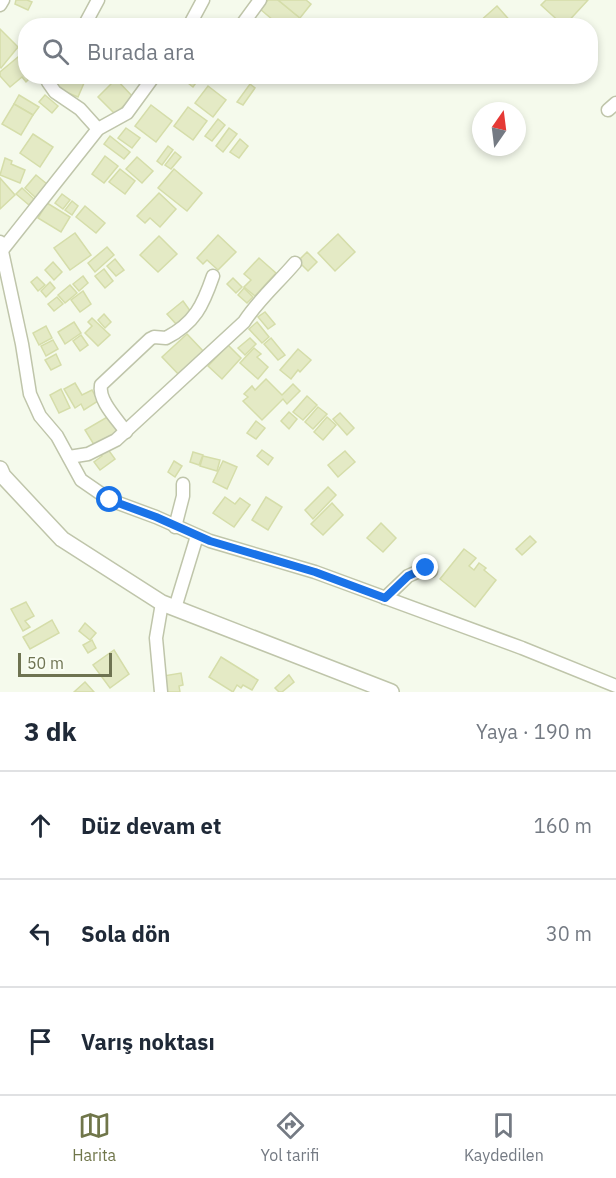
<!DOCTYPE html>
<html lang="tr">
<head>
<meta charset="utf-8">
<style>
  :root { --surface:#fff; --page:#f2f2f3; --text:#1f2937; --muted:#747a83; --line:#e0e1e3; --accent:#70764a }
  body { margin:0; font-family:"IBM Plex Sans",sans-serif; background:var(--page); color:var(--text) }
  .compass { position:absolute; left:472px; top:102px; width:54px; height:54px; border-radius:50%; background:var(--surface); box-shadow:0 3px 9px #0003; rotate:14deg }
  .scale { position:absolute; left:18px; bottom:15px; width:94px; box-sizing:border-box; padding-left:6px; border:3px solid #6e7351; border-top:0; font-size:16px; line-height:21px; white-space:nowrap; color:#6e7351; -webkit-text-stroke:4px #f9fdf2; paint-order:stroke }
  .stop { position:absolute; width:18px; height:18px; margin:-14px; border:4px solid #1a73e8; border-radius:50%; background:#fff }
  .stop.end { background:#1a73e8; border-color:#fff; box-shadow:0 2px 6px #0008 }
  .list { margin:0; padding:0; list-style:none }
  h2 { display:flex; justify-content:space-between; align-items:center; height:78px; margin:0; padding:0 24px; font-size:26px }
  h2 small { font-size:20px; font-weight:400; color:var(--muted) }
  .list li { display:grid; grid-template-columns:39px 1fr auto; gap:18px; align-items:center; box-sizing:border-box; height:108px; padding:0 24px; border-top:2px solid var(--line) }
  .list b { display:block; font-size:22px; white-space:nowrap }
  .list em { font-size:20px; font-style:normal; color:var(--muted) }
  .icon { flex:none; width:33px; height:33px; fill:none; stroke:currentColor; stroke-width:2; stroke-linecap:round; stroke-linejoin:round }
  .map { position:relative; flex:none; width:616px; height:692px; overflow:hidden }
  .search { position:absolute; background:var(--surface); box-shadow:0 3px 9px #0003; left:18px; right:18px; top:18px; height:66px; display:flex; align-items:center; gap:15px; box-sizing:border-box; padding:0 21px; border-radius:24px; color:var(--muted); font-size:22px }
  .sheet { height:402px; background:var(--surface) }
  nav { display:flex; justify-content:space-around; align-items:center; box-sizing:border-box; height:84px; border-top:2px solid var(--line); background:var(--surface); font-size:16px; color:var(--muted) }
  nav a { display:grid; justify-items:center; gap:3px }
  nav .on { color:var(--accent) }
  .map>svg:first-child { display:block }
</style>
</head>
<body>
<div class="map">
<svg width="616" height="692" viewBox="0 0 616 692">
  <rect width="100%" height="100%" fill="#f5faec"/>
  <!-- building -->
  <g fill="#e4eac5" stroke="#d5dda9" stroke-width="1.5">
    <polygon points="16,0 27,0 32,2 28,10 15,4"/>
    <polygon points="268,0 278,0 300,18 293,26 280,26 260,9"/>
    <polygon points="278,0 306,0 311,4 300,18"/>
    <polygon points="546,0 588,0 564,26 541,5"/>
    <polygon points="497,6 514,25 513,26 482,26 479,22"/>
    <polygon points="0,29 18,47 1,68 0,67"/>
    <polygon points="18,57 26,65 26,76 32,76 26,82 22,77 10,87 0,76 0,72"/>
    <polygon points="61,76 87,76 78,97 56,88"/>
    <polygon points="179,76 201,76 193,87"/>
    <polygon points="116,79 133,97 115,114 98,97"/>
    <polygon points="250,84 255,88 243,105 237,102"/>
    <polygon points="208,86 226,100 213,117 195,103"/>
    <polygon points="19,95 39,107 33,115 14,104"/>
    <polygon points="45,95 58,106 52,113 39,102"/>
    <polygon points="14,104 33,115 21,135 2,124"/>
    <polygon points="151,105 172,121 156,142 135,126"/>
    <polygon points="188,107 207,121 193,140 174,126"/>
    <polygon points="218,119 225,125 212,141 205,136"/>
    <polygon points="126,128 140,138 132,148 118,138"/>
    <polygon points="229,128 237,134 223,152 216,146"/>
    <polygon points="33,134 53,147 40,167 20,153"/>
    <polygon points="110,136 130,152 124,159 104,144"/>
    <polygon points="240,139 248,146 239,158 230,152"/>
    <polygon points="168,146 173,150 162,165 157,161"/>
    <polygon points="175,152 181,157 171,169 165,165"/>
    <polygon points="105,156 118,166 104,183 92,174"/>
    <polygon points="137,157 153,171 142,183 126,169"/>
    <polygon points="5,158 12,161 11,164 25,170 20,183 0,175"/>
    <polygon points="120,169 135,181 125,194 109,182"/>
    <polygon points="174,169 202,193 187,211 158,188"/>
    <polygon points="36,175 47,184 36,198 25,188"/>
    <polygon points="0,178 15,195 0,209"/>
    <polygon points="22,188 34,199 29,205 16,194"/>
    <polygon points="159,193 176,209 160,227 150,218 145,223 137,216"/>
    <polygon points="62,194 70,200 63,209 55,203"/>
    <polygon points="72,201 78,206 72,215 65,210"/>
    <polygon points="47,203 70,217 61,232 38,218"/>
    <polygon points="85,206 105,223 96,233 76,217"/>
    <polygon points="75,233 91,255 70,270 54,248"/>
    <polygon points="338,234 355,252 335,271 318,253"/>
    <polygon points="218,235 236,252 218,270 207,260 203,264 197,258"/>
    <polygon points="159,236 177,254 158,272 140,255"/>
    <polygon points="107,247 114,255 95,272 88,263"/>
    <polygon points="307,252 317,262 308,271 298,261"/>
    <polygon points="259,258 276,273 255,296 244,287 251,280 244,274"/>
    <polygon points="115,259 124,270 116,276 107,266"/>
    <polygon points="53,262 62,272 54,280 45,270"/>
    <polygon points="104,269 113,281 105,288 95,276"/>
    <polygon points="83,276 88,283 79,291 73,284"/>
    <polygon points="37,277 45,285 38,291 31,282"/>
    <polygon points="233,278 242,287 236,293 227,284"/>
    <polygon points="50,282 55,288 46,297 41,291"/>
    <polygon points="70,285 77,293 65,303 58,295"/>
    <polygon points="244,288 253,297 247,303 238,295"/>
    <polygon points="83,291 91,304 80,312 71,300"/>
    <polygon points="57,297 63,304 54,311 48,304"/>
    <polygon points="183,301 191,312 176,324 167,314"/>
    <polygon points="265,312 275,324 268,329 258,317"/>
    <polygon points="104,314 111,322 105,328 98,320"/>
    <polygon points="92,318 110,335 98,346 85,333 92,326 88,322"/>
    <polygon points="74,322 81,333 65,344 58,332"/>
    <polygon points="257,322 269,337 262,343 249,329"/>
    <polygon points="46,326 52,338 39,345 33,333"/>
    <polygon points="187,334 205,353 180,376 162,357"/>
    <polygon points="81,335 88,345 80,351 73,341"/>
    <polygon points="250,338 256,344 245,355 238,348"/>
    <polygon points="271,338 285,355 278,360 264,344"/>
    <polygon points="53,340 58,349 46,356 41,346"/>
    <polygon points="228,345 241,358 222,379 208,366"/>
    <polygon points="254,348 261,354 257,357 268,367 258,379 240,363"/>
    <polygon points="298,349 311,360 300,372 298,370 291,379 280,370"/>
    <polygon points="56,354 61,365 51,370 45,360"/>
    <polygon points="266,379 282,395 293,384 300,391 287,404 283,399 262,420 243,401 248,397 244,394 252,386 255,390"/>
    <polygon points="75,383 82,395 92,390 98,401 84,410 81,404 75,408 64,389"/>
    <polygon points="61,389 70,408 59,413 50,395"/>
    <polygon points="307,396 317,405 303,420 293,412"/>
    <polygon points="318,407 327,414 313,429 305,422"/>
    <polygon points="289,412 297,419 289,429 281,421"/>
    <polygon points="340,413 354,428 347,435 333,419"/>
    <polygon points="109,416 121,433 96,448 85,430"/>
    <polygon points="327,417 336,425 323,440 314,432"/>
    <polygon points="256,421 265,428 256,439 247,433"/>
    <polygon points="107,448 115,459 100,470 94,462 102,456 99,453"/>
    <polygon points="262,450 273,458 268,465 257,456"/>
    <polygon points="345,451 355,462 338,477 328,465"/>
    <polygon points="193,452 203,455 199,465 190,462"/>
    <polygon points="203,456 220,460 217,471 200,466"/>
    <polygon points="174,461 182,466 175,477 168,472"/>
    <polygon points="223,461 237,467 227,489 213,482"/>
    <polygon points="328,487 336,495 313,519 305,510"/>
    <polygon points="225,497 235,504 240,498 250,505 234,527 213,513"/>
    <polygon points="266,497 282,507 268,530 252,520"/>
    <polygon points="332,503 343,515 323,535 311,524"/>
    <polygon points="381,523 396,538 383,552 367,538"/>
    <polygon points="530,536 536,542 522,555 516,549"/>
    <polygon points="464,549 476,558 469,566 474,570 479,563 486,568 484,570 496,580 475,607 440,579"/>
    <polygon points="26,602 34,616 25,621 30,627 23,631 11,609"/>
    <polygon points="52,620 59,633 30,649 23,637"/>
    <polygon points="85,623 96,633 90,640 79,631"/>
    <polygon points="92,640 96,648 88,653 83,645"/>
    <polygon points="114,650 129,674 110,688 93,665"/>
    <polygon points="221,657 258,680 252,690 243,685 241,688 237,685 233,692 209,677"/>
    <polygon points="181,673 183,685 179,686 180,692 165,692 163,676"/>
    <polygon points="289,675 294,682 282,692 279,692 275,688"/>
    <polygon points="85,682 94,692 74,692"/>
  </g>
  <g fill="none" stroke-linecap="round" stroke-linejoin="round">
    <defs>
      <g id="minor">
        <polyline points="0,5 3,0"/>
        <polyline points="84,26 98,0"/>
        <polyline points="189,26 203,0"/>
        <polyline points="241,26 260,0"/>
        <polyline points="52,76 48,82 55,92 80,109 98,129"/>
        <polyline points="608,110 616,103"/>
        <polyline points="0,242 22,344 30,394 40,416 57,436 81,480 110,500 156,517 210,541 315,572 522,648 616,686"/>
        <polyline points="3,249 98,129 127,113 154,76"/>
        <path d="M126,432C118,420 98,401 101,385L150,339L154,337L166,338C195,323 203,305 213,276"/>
        <path d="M69,457L88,454L116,440L244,322C258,300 278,283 295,263"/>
        <polyline points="175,527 183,496 183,484"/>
        <polyline points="385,598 408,576 426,568 431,571"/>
        <polyline points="175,608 197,536"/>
        <polyline points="161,692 156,638 162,603"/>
      </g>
      <polyline id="tertiary" points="0,469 3,476 62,539 162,603 391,692"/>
    </defs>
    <!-- minor casing -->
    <use href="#minor" stroke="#bfc5aa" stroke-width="15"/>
    <!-- tertiary casing -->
    <use href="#tertiary" stroke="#bfc5aa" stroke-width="18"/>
    <!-- minor -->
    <use href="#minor" stroke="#fff" stroke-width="12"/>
    <!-- tertiary -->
    <use href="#tertiary" stroke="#fff" stroke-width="15"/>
  </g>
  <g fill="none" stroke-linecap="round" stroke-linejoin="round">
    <!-- route -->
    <polyline stroke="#1a73e8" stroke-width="8" points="110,500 156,517 210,541 315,572 385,598 408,576 426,568"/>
  </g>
</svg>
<svg class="compass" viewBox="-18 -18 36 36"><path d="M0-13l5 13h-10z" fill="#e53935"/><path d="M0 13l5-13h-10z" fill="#747a83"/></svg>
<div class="scale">50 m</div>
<div class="stop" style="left:110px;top:500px"></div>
<div class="stop end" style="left:426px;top:568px"></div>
<div class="search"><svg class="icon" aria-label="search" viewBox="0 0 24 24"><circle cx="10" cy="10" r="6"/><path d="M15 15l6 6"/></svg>Burada ara</div>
</div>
<section class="sheet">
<h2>3 dk<small>Yaya · 190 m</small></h2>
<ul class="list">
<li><svg class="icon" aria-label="ahead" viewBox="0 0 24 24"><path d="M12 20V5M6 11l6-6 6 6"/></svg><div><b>Düz devam et</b></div><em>160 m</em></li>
<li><svg class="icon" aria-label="left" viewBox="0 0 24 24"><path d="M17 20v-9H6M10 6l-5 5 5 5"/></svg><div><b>Sola dön</b></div><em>30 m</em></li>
<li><svg class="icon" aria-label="arrive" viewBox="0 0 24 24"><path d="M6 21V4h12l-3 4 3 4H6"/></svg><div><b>Varış noktası</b></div></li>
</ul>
</section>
<nav>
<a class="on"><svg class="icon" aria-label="map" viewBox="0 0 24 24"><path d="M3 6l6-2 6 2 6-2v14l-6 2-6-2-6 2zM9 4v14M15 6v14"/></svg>Harita</a>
<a><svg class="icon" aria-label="directions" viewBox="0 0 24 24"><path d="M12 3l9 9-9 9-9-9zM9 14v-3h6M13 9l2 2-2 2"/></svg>Yol tarifi</a>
<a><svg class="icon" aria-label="saved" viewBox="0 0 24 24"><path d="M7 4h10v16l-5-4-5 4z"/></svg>Kaydedilen</a>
</nav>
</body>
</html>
